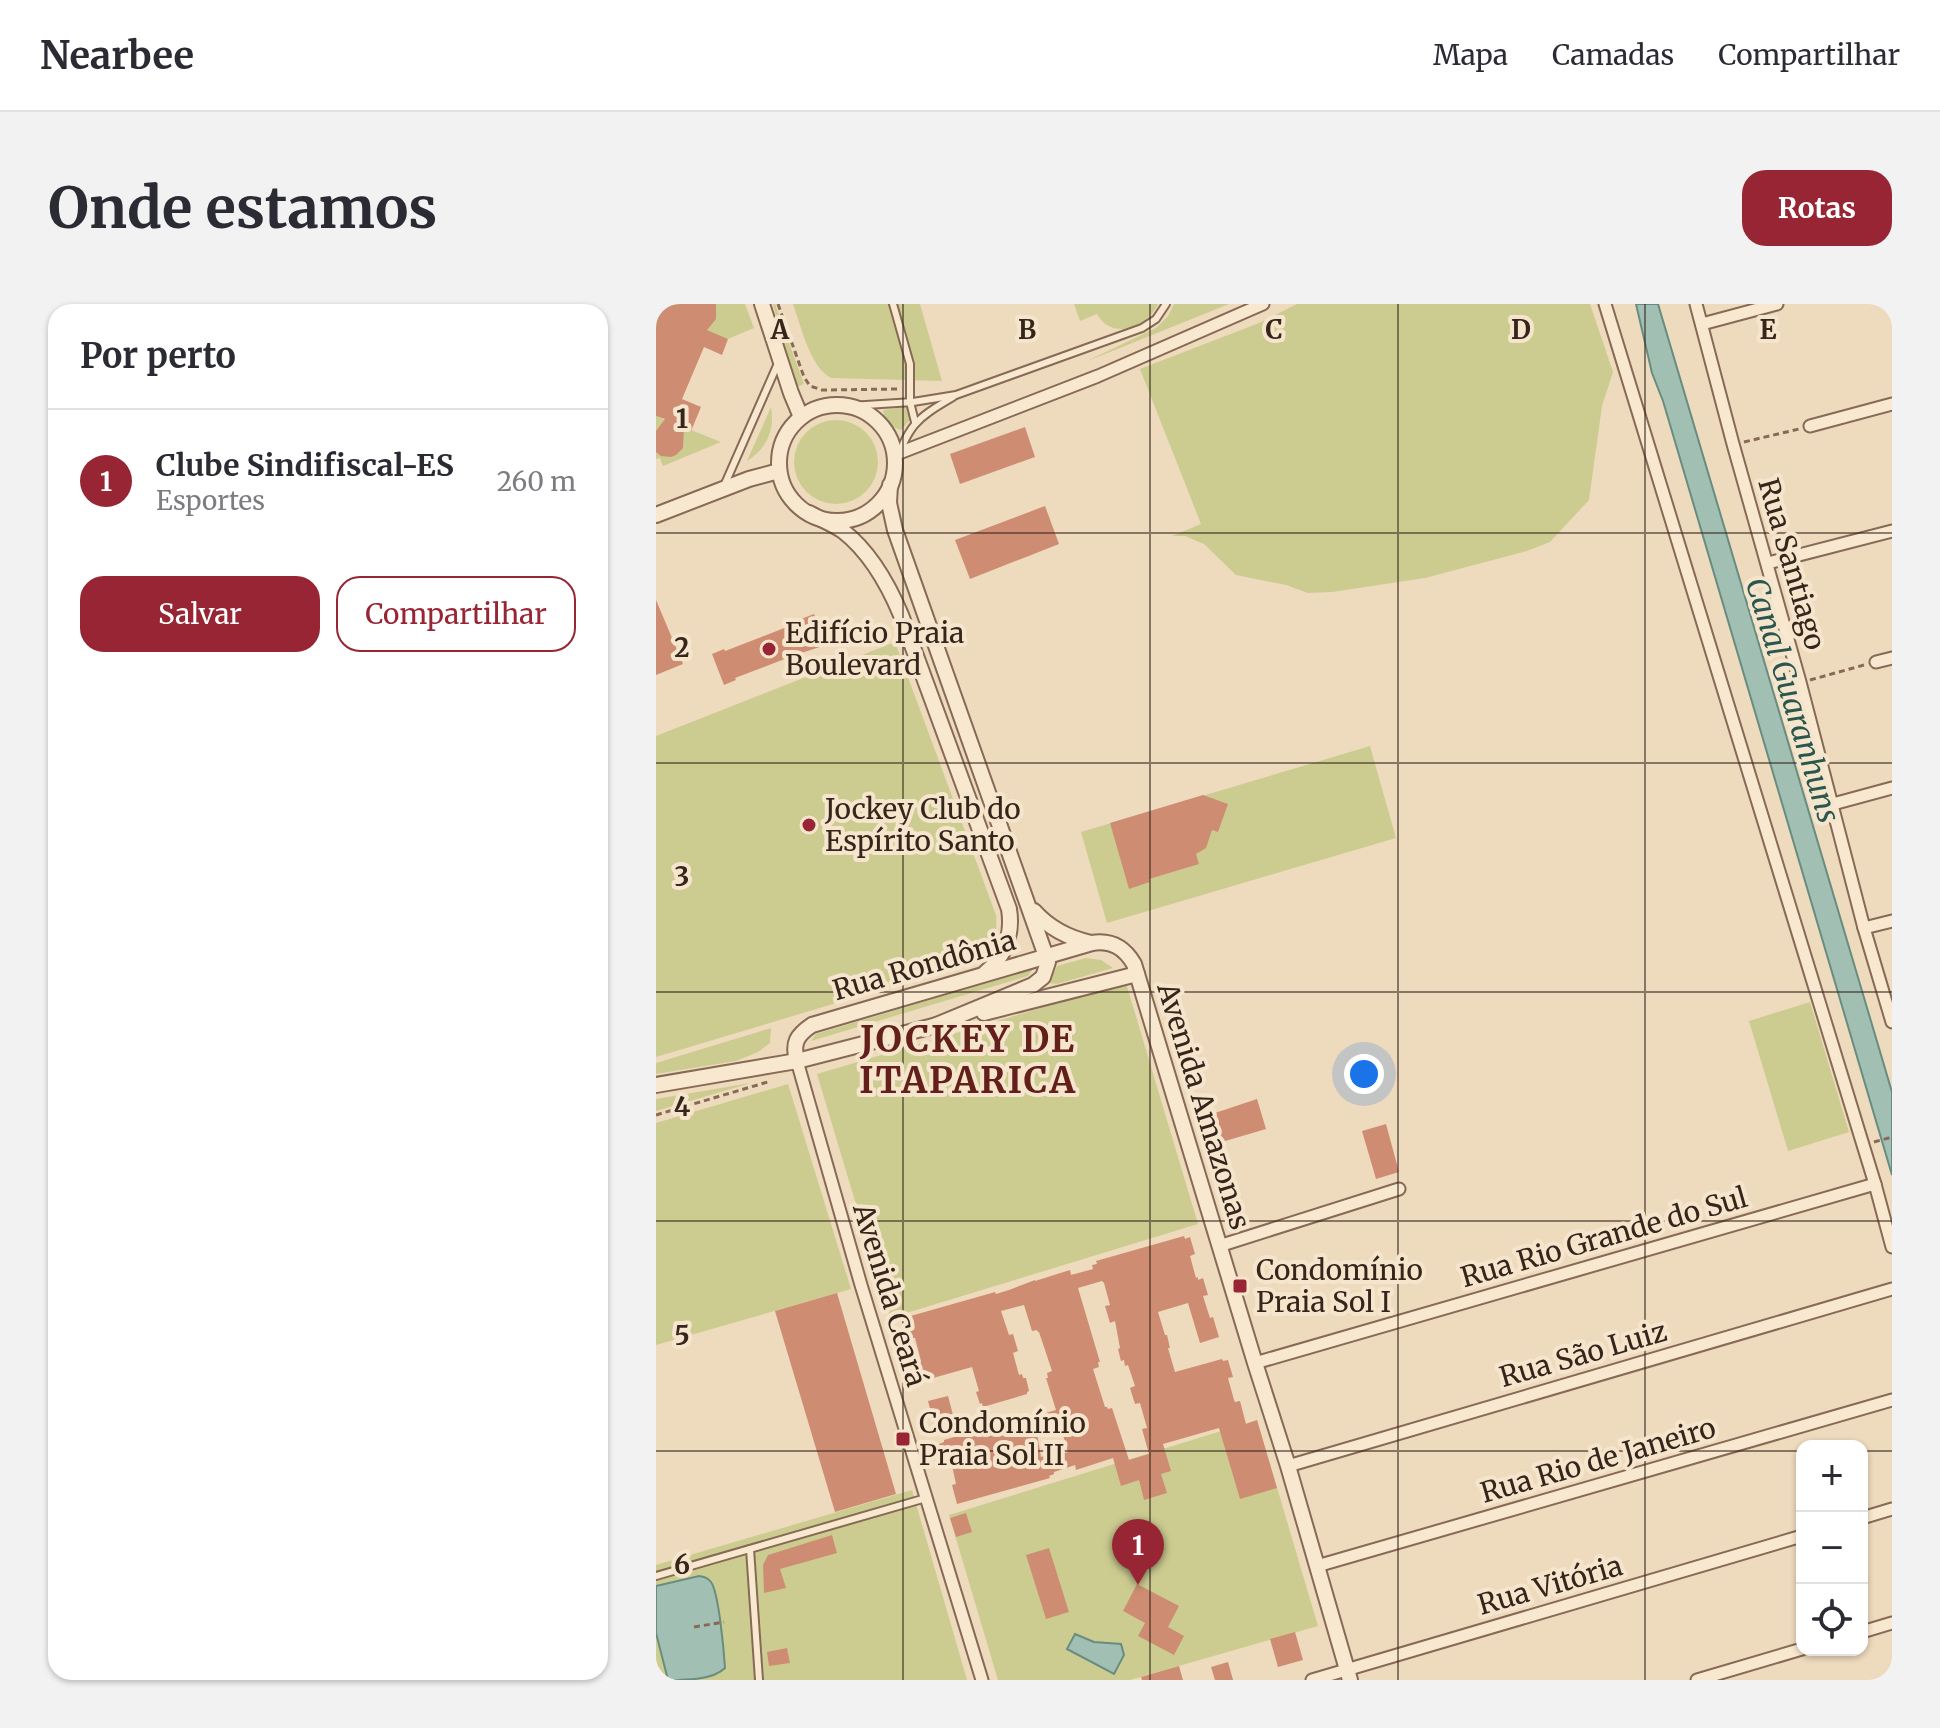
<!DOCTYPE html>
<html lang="pt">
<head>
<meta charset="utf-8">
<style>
  :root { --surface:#fff; --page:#f2f2f3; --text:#2b2b33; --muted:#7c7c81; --line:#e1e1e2; --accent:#972534 }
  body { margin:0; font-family:Merriweather,serif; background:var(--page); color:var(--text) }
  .controls { position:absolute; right:24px; bottom:24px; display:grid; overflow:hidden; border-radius:16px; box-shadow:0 2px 6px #0004 }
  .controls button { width:72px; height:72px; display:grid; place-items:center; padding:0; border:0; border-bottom:2px solid var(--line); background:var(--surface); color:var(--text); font:40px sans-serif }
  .you { position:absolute; left:708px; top:770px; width:28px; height:28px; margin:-20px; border:6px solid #fff; border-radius:50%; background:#1a73e8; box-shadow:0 0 0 12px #1a73e833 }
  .badge { display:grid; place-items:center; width:52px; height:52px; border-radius:50%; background:var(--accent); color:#fff; font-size:26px; font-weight:700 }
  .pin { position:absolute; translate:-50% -66px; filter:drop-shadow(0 2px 4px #0008) }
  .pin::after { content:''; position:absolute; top:42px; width:28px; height:24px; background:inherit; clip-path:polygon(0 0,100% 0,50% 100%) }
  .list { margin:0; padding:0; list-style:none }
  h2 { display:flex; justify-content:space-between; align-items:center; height:104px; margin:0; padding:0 32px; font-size:34px }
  h2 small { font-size:26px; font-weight:400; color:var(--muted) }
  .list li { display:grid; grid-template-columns:52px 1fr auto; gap:24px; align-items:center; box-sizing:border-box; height:144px; padding:0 32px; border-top:2px solid var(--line) }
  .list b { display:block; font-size:30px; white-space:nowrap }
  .list p { margin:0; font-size:26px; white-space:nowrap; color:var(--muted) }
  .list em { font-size:26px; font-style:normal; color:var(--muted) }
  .actions { display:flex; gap:16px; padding:24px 32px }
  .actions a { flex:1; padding:18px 0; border:2px solid var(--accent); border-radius:24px; text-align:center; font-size:28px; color:var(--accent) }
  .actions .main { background:var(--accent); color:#fff }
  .icon { flex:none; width:44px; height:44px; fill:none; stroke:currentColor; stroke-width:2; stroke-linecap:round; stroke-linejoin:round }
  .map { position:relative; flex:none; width:1236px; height:1376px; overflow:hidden; border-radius:24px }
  header { display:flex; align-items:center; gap:48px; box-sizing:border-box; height:112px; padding:0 40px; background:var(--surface); border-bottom:2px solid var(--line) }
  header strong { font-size:38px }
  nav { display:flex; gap:44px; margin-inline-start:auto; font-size:28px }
  .intro { display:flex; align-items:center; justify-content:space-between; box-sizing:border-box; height:192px; padding:0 48px }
  h1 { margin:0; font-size:56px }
  .button { padding:20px 36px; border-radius:24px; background:var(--accent); color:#fff; font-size:28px; font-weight:700 }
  main { display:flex; gap:48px; padding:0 48px }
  aside { flex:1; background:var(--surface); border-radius:24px; box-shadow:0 2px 6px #0004 }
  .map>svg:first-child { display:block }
</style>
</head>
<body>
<header>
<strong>Nearbee</strong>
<nav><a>Mapa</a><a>Camadas</a><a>Compartilhar</a></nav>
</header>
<div class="intro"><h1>Onde estamos</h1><a class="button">Rotas</a></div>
<main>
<aside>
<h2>Por perto<small></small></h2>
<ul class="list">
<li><span class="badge">1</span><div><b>Clube Sindifiscal-ES</b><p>Esportes</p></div><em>260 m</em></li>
</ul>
<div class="actions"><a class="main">Salvar</a><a>Compartilhar</a></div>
</aside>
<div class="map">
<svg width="1236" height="1376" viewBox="0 0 1236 1376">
  <rect width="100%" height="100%" fill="#eedabd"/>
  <!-- green -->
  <g fill="#cccc91">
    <polygon points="29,0 89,0 98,24 72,35 22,14"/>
    <polygon points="117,0 119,0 148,80 138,84"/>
    <path d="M137,0H264L286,77L175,74C154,63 145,22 137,0Z"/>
    <path d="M418,0H502C491,24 456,37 441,10L424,17Z"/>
    <polygon points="518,0 573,0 429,58 500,24 512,12"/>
    <polygon points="641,0 934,0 957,68 946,102 933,196 894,238 871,247 769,274 676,288 652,289 630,281 580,271 548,240 529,232 516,232 545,220 484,65 603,19"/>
    <path d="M115,103C119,126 111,144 91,157Z"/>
    <path d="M251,103L255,115L245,126C236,124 228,115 227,106Z"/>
    <polygon points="0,112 65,138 7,162 4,154 0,155"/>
    <circle cx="180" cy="158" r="42"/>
    <path d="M239,338L340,611C342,634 335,648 314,659L0,753V432Z"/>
    <polygon points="714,442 740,534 451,619 425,528"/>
    <polygon points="430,654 445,656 457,664 401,680 393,679 401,662"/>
    <polygon points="377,665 372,672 155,737 160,730"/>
    <polygon points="470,679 542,920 234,1014 161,770"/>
    <polygon points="1154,698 1193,828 1132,847 1093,717"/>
    <polygon points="115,724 114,739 102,748 80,757 0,770 0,759"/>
    <polygon points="95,779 0,807 0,795"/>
    <polygon points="132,780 195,985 0,1041 0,819"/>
    <polygon points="601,1116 662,1322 474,1376 342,1376 293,1211"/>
    <polygon points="256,1186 311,1376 0,1376 0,1261"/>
  </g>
  <!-- water -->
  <g fill="#a1c0b3" stroke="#688d80" stroke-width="2">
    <polygon points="980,0 1002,0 1236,788 1236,871 1007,97 996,69"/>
    <path d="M43,1272C48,1273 51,1273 55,1278C63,1289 68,1349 69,1364C57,1376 30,1376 12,1376L0,1329V1282Z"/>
    <polygon points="419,1330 438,1338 465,1340 468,1351 458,1370 411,1345"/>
  </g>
  <!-- building -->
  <g fill="#ce8d72" fill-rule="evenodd">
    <polygon points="0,0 60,0 60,15 51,26 72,35 66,51 48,43 26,95 45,103 35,127 28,124 27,144 20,151 15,153 5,152 0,148 0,127 9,115 0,112"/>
    <polygon points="369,123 379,153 304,180 294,150"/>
    <polygon points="389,202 403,240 314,275 299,236"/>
    <polygon points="0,296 27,360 0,371"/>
    <polygon points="158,310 170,341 139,351 79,374 80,376 68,381 56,350 68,345 69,347 113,330 146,317 145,315"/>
    <polygon points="547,491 572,500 562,528 556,526 550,544 540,550 543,560 493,575 494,578 473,585 454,519"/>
    <polygon points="601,795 610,825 559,840 550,812"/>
    <polygon points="730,820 743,868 720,875 706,827"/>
    <path d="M528,932L529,935L534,933L539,950L534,952L540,974L542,973V976L547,974L552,991L547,992L554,1014L557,1013L563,1033L544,1039L532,999L502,1008L509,1031H511L514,1044H512L519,1068L566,1055L567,1057L572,1056L577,1073L572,1074L578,1096L579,1098L584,1097L590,1120L601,1116L621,1184L584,1195L563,1124L507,1140L515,1167L505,1170L511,1189L488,1196L483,1176L465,1182L457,1154L420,1166L419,1161L398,1168V1170L393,1172L394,1174L301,1200L296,1181L300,1180L295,1157L293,1155L288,1156L283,1140L288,1138V1136L375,1110L376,1113L400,1106L390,1074H392L391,1069L396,1067L383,1028H382L381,1026L376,1027L368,1001L345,1007L353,1031L357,1030L362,1047L357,1049L363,1071L366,1070L367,1074H370L373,1087L371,1088V1090L327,1103L326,1099L324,1100L320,1088L323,1087L316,1063L270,1076L269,1073L264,1075L260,1058L265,1057L259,1034H257V1032L252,1033L247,1016L252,1015L251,1013L318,994L339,988L340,990L353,986L379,976V977L414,966L415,971L437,965L436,961L441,960L440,957ZM446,977L448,979L454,1001L449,1002L454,1019L459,1017L464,1044L462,1045L465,1057L468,1056L469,1062L472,1061L479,1082L474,1084L479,1100L484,1099L491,1124L486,1125L493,1150L473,1156L456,1104L452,1105L451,1103H449L437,1065L443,1063L442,1058H444L422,984ZM405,1124L412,1148L388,1155V1152L385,1153L381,1130Z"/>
    <polygon points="181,989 240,1190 179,1208 119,1007"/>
    <polygon points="292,1092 297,1111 277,1116 272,1097"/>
    <polygon points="310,1209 316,1228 300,1233 294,1214"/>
    <polygon points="176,1231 181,1249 124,1265 130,1284 108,1289 107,1261 112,1251"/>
    <polygon points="393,1244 413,1308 390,1315 370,1251"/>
    <polygon points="481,1280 523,1302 512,1323 528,1332 518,1351 482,1332 489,1319 467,1307"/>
    <polygon points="639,1328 647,1356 622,1363 614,1335"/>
    <polygon points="131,1344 134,1359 113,1362 111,1348"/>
    <polygon points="572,1358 577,1376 559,1376 555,1363"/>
    <polygon points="523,1362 527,1376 486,1376 485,1373"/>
  </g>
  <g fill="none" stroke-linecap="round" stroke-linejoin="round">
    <defs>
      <g id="service">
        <polyline points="237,0 254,60 254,98 259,118"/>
        <polyline points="194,102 257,98 300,91 486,24 500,15 510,0"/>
        <path d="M238,163C254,120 258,116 297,93"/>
        <polyline points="68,182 123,57"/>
        <polyline points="94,1245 103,1376"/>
        <polyline points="0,1272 270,1194"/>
      </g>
      <g id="minor">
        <polyline points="949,0 1219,880 1236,943"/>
        <polyline points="1040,0 1077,140 1144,378 1208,624 1236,718"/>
        <polyline points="1046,20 1121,0"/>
        <polyline points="1154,122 1236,100"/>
        <polyline points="238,151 442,72 607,0"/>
        <polyline points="1112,259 1236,227"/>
        <polyline points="1220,358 1236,354"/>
        <polyline points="1177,500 1236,484"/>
        <polyline points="1208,624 1236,617"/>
        <polyline points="141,757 205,981 326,1376"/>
        <polyline points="563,942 743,885"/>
        <polyline points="599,1059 1219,880"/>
        <polyline points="632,1162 1236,985"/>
        <polyline points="1206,1214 1236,1205"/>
        <polyline points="661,1262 1236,1096"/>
        <polyline points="1206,1328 1236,1319"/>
        <polyline points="656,1376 1146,1232"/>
        <polyline points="1041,1376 1146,1345"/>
      </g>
      <g id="tertiary">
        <polyline points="106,0 135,89 145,113"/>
        <circle cx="181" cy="159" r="58"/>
        <polyline points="234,181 233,199 239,226 392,658 387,673 377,681 278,722"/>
        <path d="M153,209C164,215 177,220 187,227C214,248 232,280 245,311L353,605C357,630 349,653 329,669"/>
        <polyline points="0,211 93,175 123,167"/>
        <path d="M378,607C394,625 412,634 435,639"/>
        <polyline points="328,709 481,670"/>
        <path d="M141,757C136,739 141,731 156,721L436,639C455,636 468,643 478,660L599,1059L632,1162L694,1376"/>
        <polyline points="0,781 141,757 285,720"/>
      </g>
    </defs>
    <!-- service casing -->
    <use href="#service" stroke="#876a56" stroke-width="10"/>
    <!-- minor casing -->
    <use href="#minor" stroke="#876a56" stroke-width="15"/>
    <!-- tertiary casing -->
    <use href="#tertiary" stroke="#876a56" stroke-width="18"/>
    <!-- path -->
    <g stroke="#876a56" stroke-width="3" stroke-dasharray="6 4" stroke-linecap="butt">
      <polyline points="122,0 148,73 154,82 166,86 244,85"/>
      <polyline points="1088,138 1143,125"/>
      <polyline points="1154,376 1208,361"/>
      <polyline points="0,811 115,777"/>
      <polyline points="1218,838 1236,833"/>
      <polyline points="38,1323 68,1318"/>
    </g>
    <!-- service -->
    <use href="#service" stroke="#f9e8d0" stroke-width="6"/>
    <!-- minor -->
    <use href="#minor" stroke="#f9e8d0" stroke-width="11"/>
    <!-- tertiary -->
    <use href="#tertiary" stroke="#f9e8d0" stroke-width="14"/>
  </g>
  <!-- grid -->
  <path fill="none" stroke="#35251b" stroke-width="2" stroke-opacity="0.55" d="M247,0V1376M494,0V1376M742,0V1376M989,0V1376M0,229H1236M0,459H1236M0,688H1236M0,917H1236M0,1147H1146M1206,1147H1236"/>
  <!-- markers -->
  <g fill="#972534" stroke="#f6e5cd" stroke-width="3">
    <circle cx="113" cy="345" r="8"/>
    <circle cx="153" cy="521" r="8"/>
    <rect x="576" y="974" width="16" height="16" rx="4"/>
    <rect x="239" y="1127" width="16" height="16" rx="4"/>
  </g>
  <g text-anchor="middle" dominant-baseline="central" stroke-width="8" stroke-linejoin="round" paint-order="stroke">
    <!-- street labels -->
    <g font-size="28" fill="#35251b" stroke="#f6e5cd">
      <text transform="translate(1136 260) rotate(74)">Rua Santiago</text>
      <text transform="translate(268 661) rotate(-16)">Rua Rondônia</text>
      <text transform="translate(548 802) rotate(73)">Avenida Amazonas</text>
      <text transform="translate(948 933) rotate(-16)">Rua Rio Grande do Sul</text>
      <text transform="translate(234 991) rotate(73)">Avenida Ceará</text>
      <text transform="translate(927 1050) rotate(-16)">Rua São Luiz</text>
      <text transform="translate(942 1156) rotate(-16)">Rua Rio de Janeiro</text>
      <text transform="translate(894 1281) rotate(-16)">Rua Vitória</text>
    </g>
    <!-- poi labels -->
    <g font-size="28" fill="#35251b" stroke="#f6e5cd" text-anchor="start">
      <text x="129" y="329">Edifício Praia<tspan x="129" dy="32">Boulevard</tspan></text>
      <text x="169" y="505">Jockey Club do<tspan x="169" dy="32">Espírito Santo</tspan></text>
      <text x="600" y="966">Condomínio<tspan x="600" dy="32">Praia Sol I</tspan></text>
      <text x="263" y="1119">Condomínio<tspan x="263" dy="32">Praia Sol II</tspan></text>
    </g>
    <!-- water labels -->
    <g font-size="30" font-style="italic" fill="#2a564e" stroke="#f6e5cd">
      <text transform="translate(1137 396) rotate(73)">Canal Guaranhuns</text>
    </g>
    <!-- district labels -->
    <g font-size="36" font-weight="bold" letter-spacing="2" fill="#63201a" stroke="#f6e5cd">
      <text x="312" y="735">JOCKEY DE<tspan x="312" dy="41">ITAPARICA</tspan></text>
    </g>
  </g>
  <g font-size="26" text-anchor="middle" font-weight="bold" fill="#35251b" stroke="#f6e5cd" stroke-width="8" stroke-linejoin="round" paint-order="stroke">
    <text x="124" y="35">A</text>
    <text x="371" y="35">B</text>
    <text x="618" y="35">C</text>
    <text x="865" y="35">D</text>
    <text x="1112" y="35">E</text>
    <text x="26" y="124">1</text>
    <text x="26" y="353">2</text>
    <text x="26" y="582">3</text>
    <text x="26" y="812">4</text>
    <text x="26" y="1041">5</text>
    <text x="26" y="1270">6</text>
  </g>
</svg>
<div class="controls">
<button>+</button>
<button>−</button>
<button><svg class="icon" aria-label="locate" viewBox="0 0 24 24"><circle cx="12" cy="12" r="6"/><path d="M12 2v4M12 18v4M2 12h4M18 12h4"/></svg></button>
</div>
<div class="you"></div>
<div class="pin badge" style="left:482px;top:1281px">1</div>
</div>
</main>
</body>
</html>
